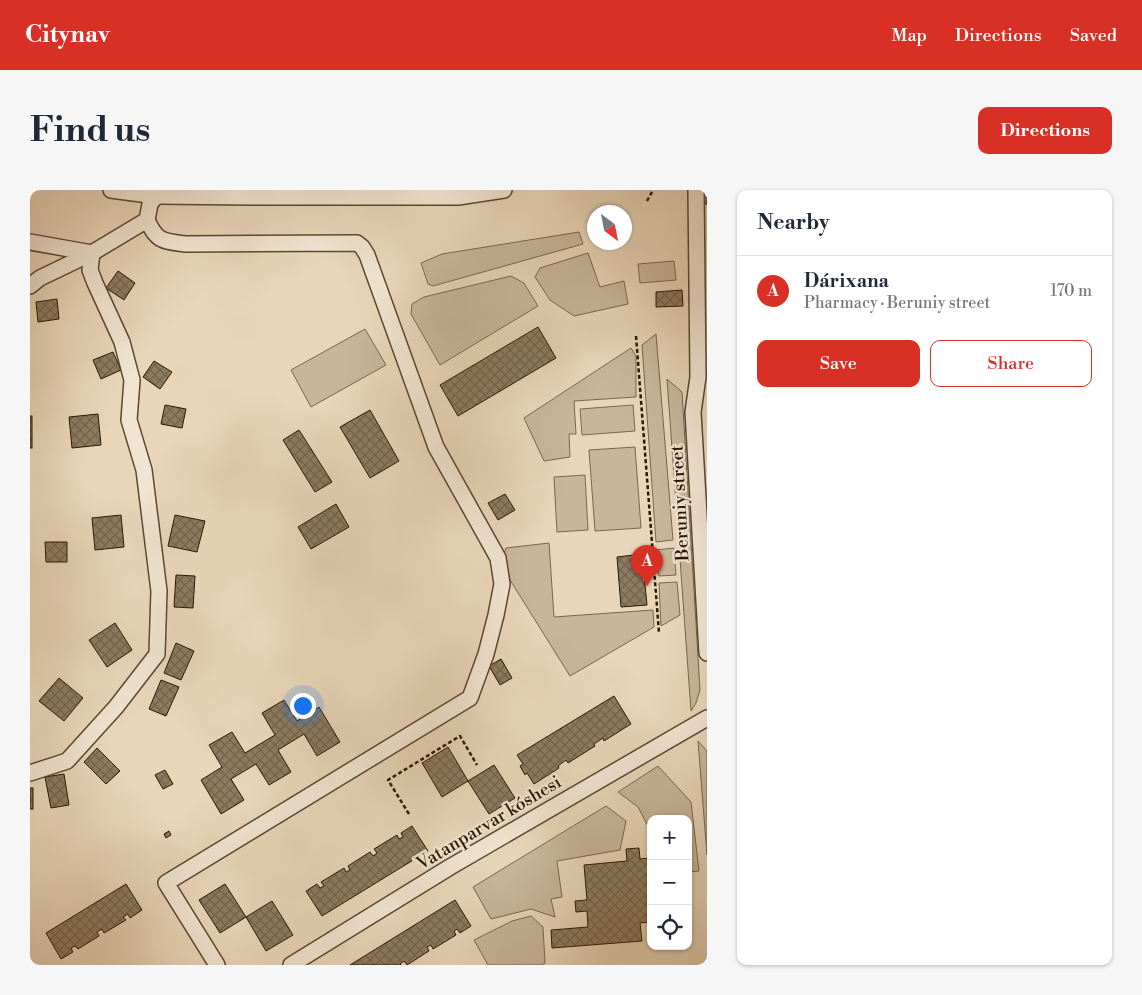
<!DOCTYPE html>
<html lang="en">
<head>
<meta charset="utf-8">
<style>
  :root { --surface:#fff; --page:#f6f6f7; --text:#1f2937; --muted:#747a83; --line:#e0e1e3; --accent:#d93025 }
  body { margin:0; font-family:"Libre Bodoni",serif; background:var(--page); color:var(--text) }
  .controls { position:absolute; right:15px; bottom:15px; display:grid; overflow:hidden; border-radius:10px; box-shadow:0 1px 4px #0004 }
  .controls button { width:45px; height:45px; display:grid; place-items:center; padding:0; border:0; border-bottom:1px solid var(--line); background:var(--surface); color:var(--text); font:25px sans-serif }
  .compass { position:absolute; left:557px; top:15px; width:45px; height:45px; border-radius:50%; background:var(--surface); box-shadow:0 1px 4px #0004; rotate:148deg }
  .you { position:absolute; left:272px; top:515px; width:18px; height:18px; margin:-12px; border:4px solid #fff; border-radius:50%; background:#1a73e8; box-shadow:0 0 0 8px #1a73e833 }
  .badge { display:grid; place-items:center; width:32px; height:32px; border-radius:50%; background:var(--accent); color:#fff; font-size:16px; font-weight:700 }
  .pin { position:absolute; translate:-50% -41px; filter:drop-shadow(0 1px 2px #0008) }
  .pin::after { content:''; position:absolute; top:26px; width:18px; height:15px; background:inherit; clip-path:polygon(0 0,100% 0,50% 100%) }
  .list { margin:0; padding:0; list-style:none }
  h2 { display:flex; justify-content:space-between; align-items:center; height:65px; margin:0; padding:0 20px; font-size:21px }
  h2 small { font-size:16px; font-weight:400; color:var(--muted) }
  .list li { display:grid; grid-template-columns:32px 1fr auto; gap:15px; align-items:center; box-sizing:border-box; height:70px; padding:0 20px; border-top:1px solid var(--line) }
  .list b { display:block; font-size:19px; white-space:nowrap }
  .list p { margin:0; font-size:16px; white-space:nowrap; color:var(--muted) }
  .list em { font-size:16px; font-style:normal; color:var(--muted) }
  .actions { display:flex; gap:10px; padding:15px 20px }
  .actions a { flex:1; padding:11px 0; border:1px solid var(--accent); border-radius:10px; text-align:center; font-size:18px; color:var(--accent) }
  .actions .main { background:var(--accent); color:#fff }
  .icon { flex:none; width:28px; height:28px; fill:none; stroke:currentColor; stroke-width:2; stroke-linecap:round; stroke-linejoin:round }
  .map { position:relative; flex:none; width:677px; height:775px; overflow:hidden; border-radius:10px }
  header { display:flex; align-items:center; gap:30px; box-sizing:border-box; height:70px; padding:0 25px; background:var(--accent); color:#fff }
  header strong { font-size:24px }
  nav { display:flex; gap:28px; margin-inline-start:auto; font-size:18px }
  .intro { display:flex; align-items:center; justify-content:space-between; box-sizing:border-box; height:120px; padding:0 30px }
  h1 { margin:0; font-size:35px }
  .button { padding:12px 22px; border-radius:10px; background:var(--accent); color:#fff; font-size:18px; font-weight:700 }
  main { display:flex; gap:30px; padding:0 30px }
  aside { flex:1; background:var(--surface); border-radius:10px; box-shadow:0 1px 4px #0004 }
  .map>svg:first-child { display:block }
</style>
</head>
<body>
<header>
<strong>Citynav</strong>
<nav><a>Map</a><a>Directions</a><a>Saved</a></nav>
</header>
<div class="intro"><h1>Find us</h1><a class="button">Directions</a></div>
<main>
<div class="map">
<svg width="677" height="775" viewBox="0 0 677 775">
  <defs>
    <pattern id="building-cross-hatch" width="8" height="8" patternUnits="userSpaceOnUse" patternTransform="scale(1.25)"><rect width="8" height="8" fill="#8d7b61"/><path d="M0 0l8 8M0 8l8-8" fill="none" stroke="#73644e"/></pattern>
  </defs>
  <rect width="100%" height="100%" fill="#e9d6ba"/>
  <filter id="stains"><feTurbulence type="fractalNoise" baseFrequency=".004" numOctaves="4"/><feColorMatrix values="0 0 0 0 .2 0 0 0 0 .09 0 0 0 0 .02 0 0 0 .5 -.17"/></filter>
  <radialGradient id="worn" r=".72"><stop offset=".6" stop-color="#630" stop-opacity="0"/><stop offset="1" stop-color="#630" stop-opacity=".3"/></radialGradient>
  <!-- grass -->
  <g fill="#c8b69b" stroke="#78684e">
    <polygon points="549,42 553,54 403,96 398,94 391,73 412,64"/>
    <polygon points="558,63 570,97 594,91 598,114 544,126 520,110 505,87 510,78"/>
    <polygon points="644,71 646,90 610,93 608,74"/>
    <polygon points="481,86 494,93 508,116 410,175 381,124 382,114 394,107"/>
    <polygon points="335,139 356,175 281,217 261,180"/>
    <polygon points="626,144 643,350 626,352 612,155"/>
    <polygon points="601,158 606,166 606,207 544,211 546,244 539,244 540,267 514,271 494,228"/>
    <polygon points="637,189 652,202 670,500 666,513 661,521"/>
    <polygon points="603,215 605,241 552,245 550,219"/>
    <polygon points="605,257 611,338 565,341 559,260"/>
    <polygon points="555,285 558,340 527,342 524,287"/>
    <polygon points="519,353 524,427 623,420 624,437 540,486 470,374 476,358"/>
    <polygon points="644,358 646,385 629,386 626,360"/>
    <polygon points="647,392 650,425 631,436 629,393"/>
    <polygon points="668,551 677,561 677,665"/>
    <polygon points="628,576 661,612 669,681 658,682 658,629 621,629 621,642 608,617 588,602"/>
    <polygon points="576,616 596,631 590,660 527,671 532,707 521,709 525,727 501,719 461,729 443,697"/>
    <polygon points="501,726 513,737 515,773 511,775 458,775 444,750 482,731"/>
  </g>
  <!-- building -->
  <g fill="url(#building-cross-hatch)" stroke="#291901">
    <polygon points="671,7 677,7 677,14 672,14"/>
    <polygon points="88,81 105,93 94,110 76,98"/>
    <polygon points="652,100 653,116 626,117 626,102"/>
    <polygon points="27,109 29,129 8,132 6,112"/>
    <polygon points="508,137 526,168 428,226 410,195"/>
    <polygon points="83,162 91,180 71,189 63,170"/>
    <polygon points="124,171 142,182 130,199 113,187"/>
    <polygon points="135,215 156,219 152,238 131,234"/>
    <polygon points="340,220 369,271 340,288 310,237"/>
    <polygon points="68,224 71,255 42,258 39,227"/>
    <rect x="0" y="226" width="2" height="32"/>
    <polygon points="269,240 302,292 285,302 253,250"/>
    <polygon points="475,304 485,320 468,330 458,313"/>
    <polygon points="306,314 319,337 281,359 268,337"/>
    <polygon points="91,325 94,357 65,360 62,328"/>
    <polygon points="145,325 175,331 167,362 138,356"/>
    <polygon points="15,352 37,352 37,372 16,372"/>
    <polygon points="612,364 617,415 591,417 587,367"/>
    <polygon points="146,385 165,386 163,418 144,417"/>
    <polygon points="85,433 102,460 77,477 59,450"/>
    <polygon points="146,453 164,461 151,490 134,483"/>
    <polygon points="471,469 482,488 470,495 459,476"/>
    <polygon points="29,488 53,508 34,531 9,511"/>
    <polygon points="131,490 149,497 136,526 119,519"/>
    <polygon points="584,506 601,534 574,551 573,548 564,554 565,556 538,573 536,570 528,576 529,578 504,594 497,583 495,585 490,576 493,574 487,565"/>
    <polygon points="254,510 267,531 289,517 310,552 287,566 274,544 248,560 261,582 239,595 226,574 201,589 214,610 191,624 171,590 192,577 179,555 202,542 215,563 245,545 232,523"/>
    <polygon points="418,557 438,591 412,607 392,573"/>
    <polygon points="67,558 90,581 76,594 54,572"/>
    <polygon points="464,575 485,608 459,624 438,591"/>
    <polygon points="135,580 143,594 133,599 125,585"/>
    <polygon points="34,584 39,615 21,618 15,587"/>
    <rect x="0" y="598" width="3" height="21"/>
    <polygon points="382,636 398,661 292,726 276,701 287,694 290,698 294,696 291,692 314,678 316,682 320,680 318,676 340,662 343,666 347,663 344,659 367,645 369,649 373,647 371,643"/>
    <polygon points="139,641 141,645 136,648 134,644"/>
    <polygon points="609,658 610,669 619,668 621,695 621,732 610,733 612,751 522,758 521,740 558,737 557,721 546,722 545,711 557,710 554,675 597,671 596,659"/>
    <polygon points="96,694 112,720 100,728 98,724 93,727 96,730 74,743 72,739 67,742 69,746 48,759 45,756 41,758 43,762 31,769 16,743"/>
    <polygon points="195,694 216,727 190,743 169,710"/>
    <polygon points="425,710 441,736 430,743 427,739 424,741 426,745 403,759 401,755 397,757 399,761 377,775 374,771 370,774 371,775 320,775"/>
    <polygon points="242,711 263,745 236,761 216,727"/>
  </g>
  <g fill="none" stroke-linecap="round" stroke-linejoin="round">
    <defs>
      <g id="minor">
        <polyline points="81,0 126,6 223,7 428,7 474,0"/>
        <polyline points="666,0 668,187 663,222 677,463"/>
        <path d="M117,30C127,52 133,51 155,54L327,53L332,57L337,65L406,257L468,368L472,394L466,425L456,464L440,508L136,693L187,775"/>
        <polyline points="0,52 62,63"/>
        <polyline points="0,96 10,88 62,63 117,30 120,14 126,6"/>
        <polyline points="0,583 37,571 86,517 127,464 129,401 114,280 99,230 102,190 92,152 65,93 60,80 62,63"/>
        <polyline points="261,775 420,677 677,528"/>
      </g>
    </defs>
    <!-- minor casing -->
    <use href="#minor" stroke="#59482f" stroke-width="18"/>
    <!-- path -->
    <g stroke="#291901" stroke-width="2.5" stroke-dasharray="4 2.5" stroke-linecap="butt">
      <polyline points="617,11 623,0"/>
      <polyline points="606,146 629,443"/>
      <polyline points="379,624 358,590 430,546 447,575"/>
    </g>
    <!-- minor -->
    <use href="#minor" stroke="#f1e4d2" stroke-width="15"/>
  </g>
  <g text-anchor="middle" dominant-baseline="central" stroke-width="4.5" stroke-linejoin="round" paint-order="stroke">
    <!-- street labels -->
    <g font-size="18" fill="#291901" stroke="#f1e4d2">
      <text transform="translate(650 313) rotate(-93)">Beruniy street</text>
      <text transform="translate(459 633) rotate(-31)">Vatanparvar kóshesi</text>
    </g>
  </g>
  <rect width="100%" height="100%" filter="url(#stains)"/>
  <rect width="100%" height="100%" fill="url(#worn)"/>
</svg>
<div class="controls">
<button>+</button>
<button>−</button>
<button><svg class="icon" aria-label="locate" viewBox="0 0 24 24"><circle cx="12" cy="12" r="6"/><path d="M12 2v4M12 18v4M2 12h4M18 12h4"/></svg></button>
</div>
<svg class="compass" viewBox="-18 -18 36 36"><path d="M0-13l5 13h-10z" fill="#e53935"/><path d="M0 13l5-13h-10z" fill="#747a83"/></svg>
<div class="you"></div>
<div class="pin badge" style="left:617px;top:396px">A</div>
</div>
<aside>
<h2>Nearby<small></small></h2>
<ul class="list">
<li><span class="badge">A</span><div><b>Dárixana</b><p>Pharmacy · Beruniy street</p></div><em>170 m</em></li>
</ul>
<div class="actions"><a class="main">Save</a><a>Share</a></div>
</aside>
</main>
</body>
</html>
